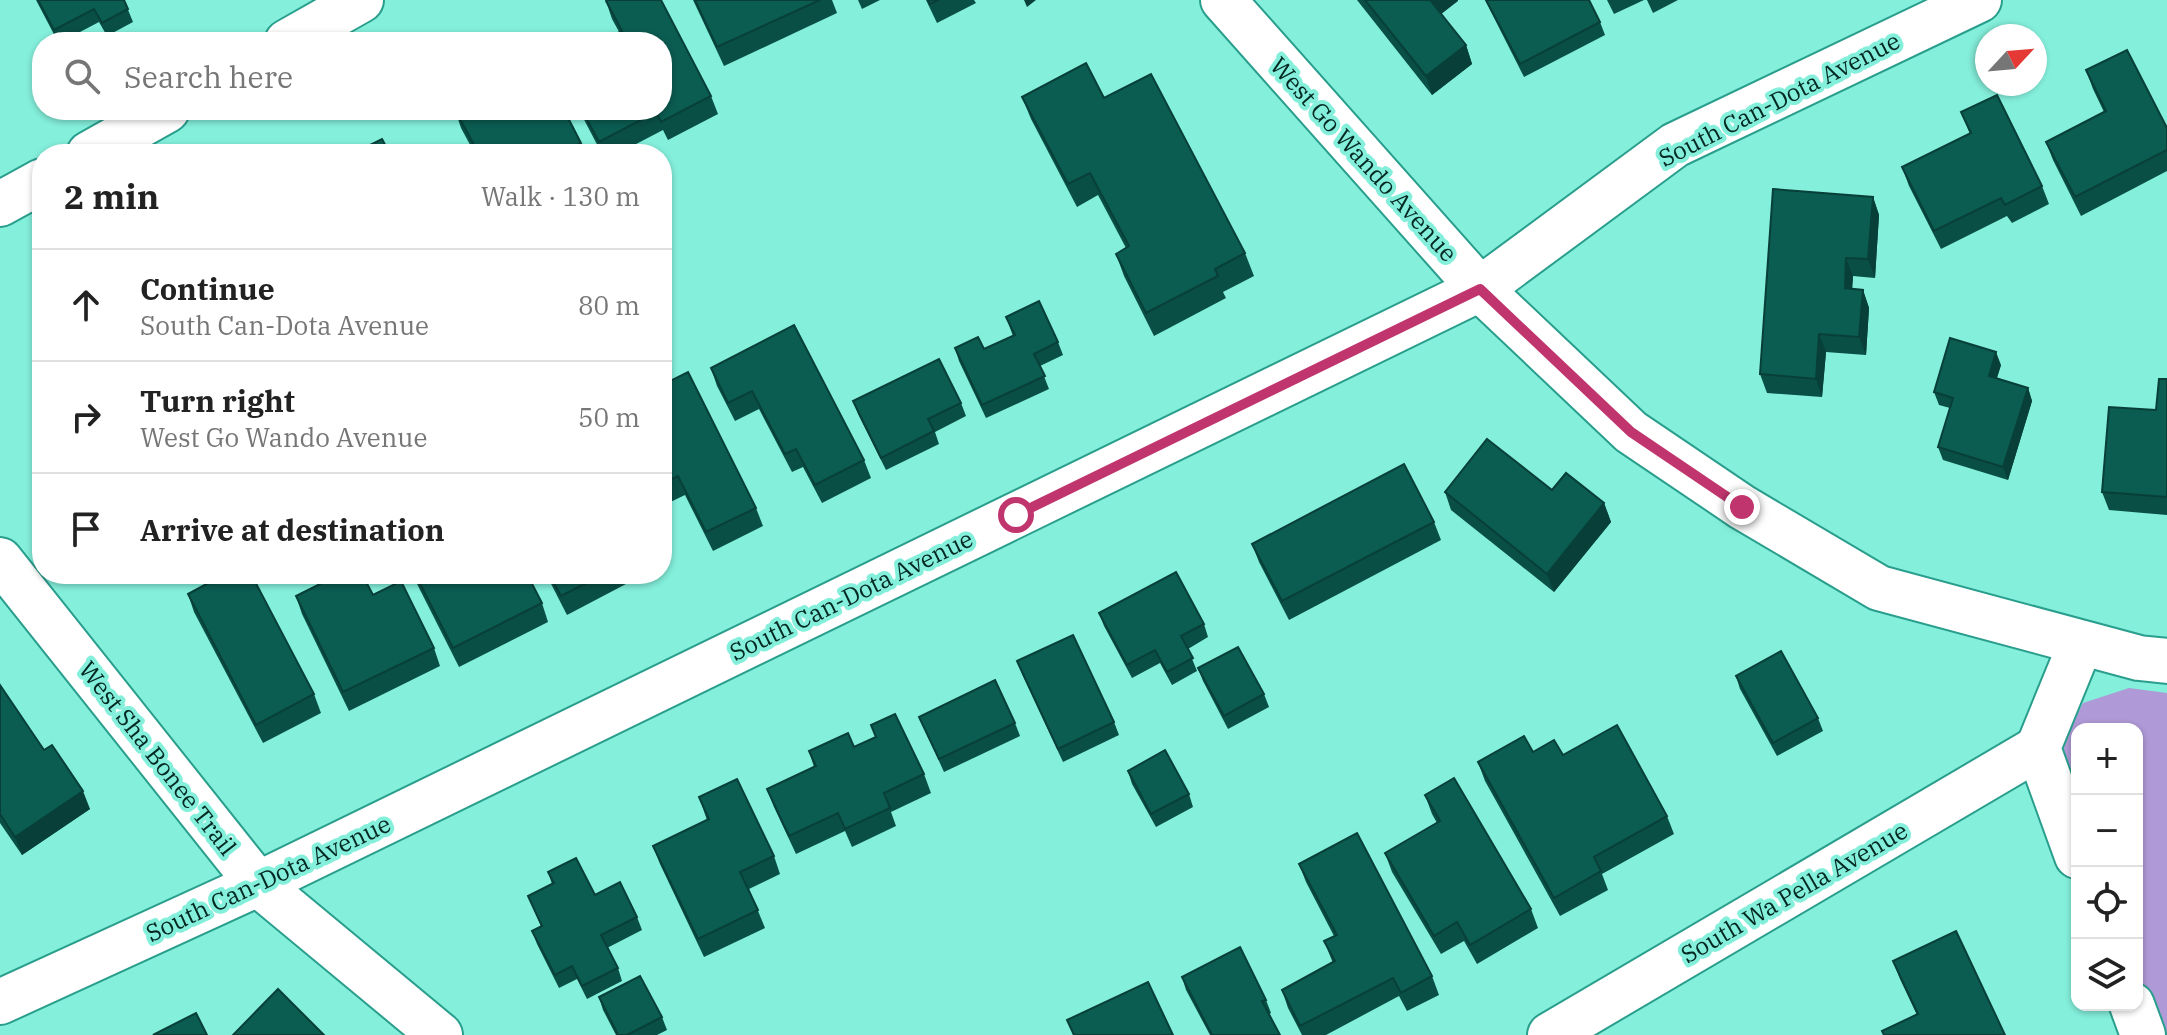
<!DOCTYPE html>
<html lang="en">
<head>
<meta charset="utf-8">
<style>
  :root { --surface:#fff; --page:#f2f2f2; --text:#222; --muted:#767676; --line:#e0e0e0 }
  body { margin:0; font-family:"IBM Plex Serif",serif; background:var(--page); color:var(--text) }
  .controls { position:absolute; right:24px; bottom:24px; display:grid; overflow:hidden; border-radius:16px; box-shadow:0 2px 6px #0004 }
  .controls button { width:72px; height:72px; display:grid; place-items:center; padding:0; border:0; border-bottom:2px solid var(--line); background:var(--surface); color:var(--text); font:40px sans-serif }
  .compass { position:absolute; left:1975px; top:24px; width:72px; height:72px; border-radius:50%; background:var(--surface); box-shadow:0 2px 6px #0004; rotate:64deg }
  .stop { position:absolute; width:24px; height:24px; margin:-18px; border:6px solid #c0356d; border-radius:50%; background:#fff }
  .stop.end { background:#c0356d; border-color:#fff; box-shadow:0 2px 8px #0008 }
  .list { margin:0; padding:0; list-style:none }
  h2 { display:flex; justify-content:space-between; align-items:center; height:104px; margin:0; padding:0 32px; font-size:34px }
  h2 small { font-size:26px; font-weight:400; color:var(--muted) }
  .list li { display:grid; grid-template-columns:52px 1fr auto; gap:24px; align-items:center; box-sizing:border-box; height:112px; padding:0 32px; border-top:2px solid var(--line) }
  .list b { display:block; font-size:30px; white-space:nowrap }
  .list p { margin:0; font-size:26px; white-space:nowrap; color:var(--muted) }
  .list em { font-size:26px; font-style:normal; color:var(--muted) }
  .icon { flex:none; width:44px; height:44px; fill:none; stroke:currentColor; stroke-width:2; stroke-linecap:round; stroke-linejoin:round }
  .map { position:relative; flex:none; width:2167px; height:1035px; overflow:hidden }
  .search { position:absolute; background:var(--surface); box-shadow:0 2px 6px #0004; left:32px; top:32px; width:640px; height:88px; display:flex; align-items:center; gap:20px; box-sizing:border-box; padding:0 28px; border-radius:32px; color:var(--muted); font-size:30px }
  .panel { position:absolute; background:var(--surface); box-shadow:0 2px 6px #0004; left:32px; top:144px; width:640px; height:440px; border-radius:32px }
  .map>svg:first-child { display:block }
</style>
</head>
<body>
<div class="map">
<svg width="2167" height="1035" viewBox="0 0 2167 1035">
  <rect width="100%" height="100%" fill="#84efdb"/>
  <!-- green -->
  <path fill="#af99d6" d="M2129,688L2167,693V1035H2157L2137,982V729H2077V825C2055,768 2056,757 2083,703Z"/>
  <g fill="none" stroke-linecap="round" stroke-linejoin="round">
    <defs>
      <g id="street">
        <polyline points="1223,0 1480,289 1631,432 1742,507 1879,588 2139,658 2167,661"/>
        <polyline points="287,42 361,0"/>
        <polyline points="89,154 167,110"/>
        <polyline points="0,204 42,181"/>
        <polyline points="0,560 258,884 440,1035"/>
        <polyline points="2077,856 2038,748 2081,643"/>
        <polyline points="0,1002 258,884 1480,289 1675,145 1979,0"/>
        <polyline points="2132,1005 2143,1035"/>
        <polyline points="1550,1035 2038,748"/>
      </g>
    </defs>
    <!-- street casing -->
    <use href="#street" stroke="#2a9e8d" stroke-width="48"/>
    <!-- street -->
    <use href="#street" stroke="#fff" stroke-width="44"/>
  </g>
  <!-- wall -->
  <g fill="#094f46">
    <polygon points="36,0 124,0 133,22 107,36 99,22 61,42 58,42"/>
    <polygon points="693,0 832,0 837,13 724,66"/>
    <polygon points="858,0 880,0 862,9"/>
    <polygon points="926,0 974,0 976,3 937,23"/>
    <polygon points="1357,0 1458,0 1441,14 1466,45 1472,64 1432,95"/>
    <polygon points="1485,0 1589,0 1600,22 1605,35 1524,77"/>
    <polygon points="1607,0 1644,0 1614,14"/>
    <polygon points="1647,0 1678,0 1653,13"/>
    <polygon points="606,1 711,96 718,114 668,140 663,130 617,154 602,154 579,110 662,110 612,19"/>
    <polygon points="2086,70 2167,128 2167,171 2081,216 2053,160 2046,142 2104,112 2093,89"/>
    <polygon points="1022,97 1104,98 1245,253 1254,276 1223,292 1226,298 1154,336 1124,276 1116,254 1126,248 1098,195 1077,207 1031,119"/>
    <polygon points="455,110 581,143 585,154 475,154 461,128"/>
    <polygon points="1961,112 2042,186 2049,204 2012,223 2007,216 1941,249 1909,186 1902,167 1970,134"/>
    <polygon points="1873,197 1879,215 1875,278 1853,276 1852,289 1863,290 1869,308 1866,355 1826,352 1822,397 1767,393 1760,374"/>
    <polygon points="1006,317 1058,342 1063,355 1040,366 1049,389 986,418 959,361 955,348 984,349 1013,336"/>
    <polygon points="794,325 864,460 871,478 822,503 803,467 792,472 759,409 735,421 717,386 711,368"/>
    <polygon points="2001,365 1997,378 2028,388 2032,401 2008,480 1943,460 1938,447 1950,408 1939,405 1934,392"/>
    <polygon points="2167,379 2167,515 2109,510 2102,492 2156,410"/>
    <polygon points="662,385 756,508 763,526 713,551 685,495 662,506"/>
    <polygon points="853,401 961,403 966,416 935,432 939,444 886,470 858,414"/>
    <polygon points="1445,492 1604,503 1611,522 1554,592 1451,510"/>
    <polygon points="1434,522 1441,540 1289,620 1259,562 1252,544"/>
    <polygon points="412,574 527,574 542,603 548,622 459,667"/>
    <polygon points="546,574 645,574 567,615"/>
    <polygon points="188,594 314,694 321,713 263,743 194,612"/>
    <polygon points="373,595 434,648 440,666 349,711 302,614 296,596"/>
    <polygon points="1099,613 1204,624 1208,637 1188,649 1197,671 1172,685 1160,663 1132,678 1104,626"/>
    <polygon points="1017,661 1114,722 1119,735 1063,762 1022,674"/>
    <polygon points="1198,668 1264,694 1269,707 1228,729 1203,681"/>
    <polygon points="1736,676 1818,718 1823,731 1777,756 1740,689"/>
    <polygon points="0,685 44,750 90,809 22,855 0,823"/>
    <polygon points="919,717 1015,723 1020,736 944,772"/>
    <polygon points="854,747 924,774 931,793 891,812 896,826 852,847 845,831 796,854 774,807 767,789 814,767 809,751"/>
    <polygon points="1533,752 1563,755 1667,816 1674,834 1602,874 1608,890 1560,916 1485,781 1478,762"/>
    <polygon points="1128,771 1189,794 1193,807 1156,827 1132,784"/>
    <polygon points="1425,795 1531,909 1538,928 1477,964 1464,941 1441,954 1392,872 1385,853 1437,823 1432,814"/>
    <polygon points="699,797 774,856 780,874 749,889 765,928 704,957 660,864 653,846 707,820"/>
    <polygon points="1299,864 1432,976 1439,995 1407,1011 1399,996 1326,1035 1302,1035 1288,1008 1282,990 1333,963 1324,941 1334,936 1306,882"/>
    <polygon points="548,872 637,917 642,930 607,948 618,968 622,981 587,999 577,979 559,988 537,944 532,931 541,926 528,896 552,884"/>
    <polygon points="1893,961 2005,1035 1917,1015 1900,979"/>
    <polygon points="1182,977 1266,1000 1271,1013 1269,1014 1280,1035 1210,1035 1186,990"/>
    <polygon points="599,997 662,1017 667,1030 657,1035 616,1035 603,1010"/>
  </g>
  <!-- shaded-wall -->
  <g fill="#084039">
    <polygon points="1024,0 1036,0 1027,7"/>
    <polygon points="1430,0 1458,0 1458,1 1436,18"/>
    <polygon points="1466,45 1472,64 1432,95 1426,76"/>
    <polygon points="1873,197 1879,215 1875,278 1868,259"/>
    <polygon points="1846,258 1853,276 1851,306 1845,288"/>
    <polygon points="1863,290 1869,308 1866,355 1859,337"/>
    <polygon points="1819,334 1826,352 1822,397 1816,379"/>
    <polygon points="1996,352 2001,365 1993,389 1989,376"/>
    <polygon points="2028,388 2032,401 2008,480 2003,467"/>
    <polygon points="1604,503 1611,522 1554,592 1547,574"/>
    <polygon points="83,791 90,809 22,855 15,837"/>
  </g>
  <!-- building -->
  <g fill="#0b5c51" stroke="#084039" stroke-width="2">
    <polygon points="38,0 124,0 128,9 102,23 94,9 54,30"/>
    <polygon points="607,0 661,0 711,96 661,122 656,112 599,142 582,110 662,110 662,42 600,42 622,31 606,1"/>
    <polygon points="695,0 820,0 717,47"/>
    <polygon points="928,0 939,0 930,4"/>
    <polygon points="1365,0 1430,0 1466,45 1426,76"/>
    <polygon points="1486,0 1589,0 1600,22 1520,64"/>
    <polygon points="2127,50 2167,128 2167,150 2075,197 2046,142 2106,111 2086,70"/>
    <polygon points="1086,63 1104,98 1151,74 1245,253 1215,269 1218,276 1146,313 1116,254 1129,246 1090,173 1068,184 1022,97"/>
    <polygon points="1997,95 2042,186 2005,205 2001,198 1934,231 1902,167 1971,133 1961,112"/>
    <polygon points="455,110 564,110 581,143 560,154 479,154"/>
    <polygon points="382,139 390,154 352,154"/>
    <polygon points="1773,189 1873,197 1868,259 1846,258 1845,288 1863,290 1859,337 1819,334 1816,379 1760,374"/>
    <polygon points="1039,301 1058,342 1034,354 1045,376 982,405 955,348 978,337 984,349 1015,335 1006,317"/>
    <polygon points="794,325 864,460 815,485 796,449 785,454 752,391 728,403 711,368"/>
    <polygon points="1950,338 1996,352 1989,376 2028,388 2003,467 1938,447 1953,398 1934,392"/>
    <polygon points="939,359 961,403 928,419 934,431 881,458 853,401"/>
    <polygon points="42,360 42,378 35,363"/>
    <polygon points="688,372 756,508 706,532 678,476 662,484 662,385"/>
    <polygon points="2159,379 2167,379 2167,497 2102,492 2109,407 2156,410"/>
    <polygon points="1487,439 1552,490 1566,473 1604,503 1547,574 1445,492"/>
    <polygon points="1404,464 1434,522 1282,601 1252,544"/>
    <polygon points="1176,572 1204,624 1181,636 1193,658 1167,672 1155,650 1127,665 1099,613"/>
    <polygon points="225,574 251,574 314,694 256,725 188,594"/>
    <polygon points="340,574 362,574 373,595 401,581 434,648 343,692 296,596"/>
    <polygon points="415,574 527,574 542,603 453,648"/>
    <polygon points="549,574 604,574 561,596"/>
    <polygon points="1073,635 1114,722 1058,749 1017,661"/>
    <polygon points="1238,647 1264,694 1224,716 1198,668"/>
    <polygon points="1781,651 1818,718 1773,743 1736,676"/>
    <polygon points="995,680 1015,723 939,759 919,717"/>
    <polygon points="0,685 44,750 52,745 83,791 15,837 0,814"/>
    <polygon points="895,714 924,774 884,793 890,808 845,829 838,813 789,836 767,789 816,766 809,751 848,733 854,747 876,737 871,725"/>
    <polygon points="1617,725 1667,816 1594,857 1601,871 1554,898 1478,762 1524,736 1533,752 1554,740 1563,755"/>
    <polygon points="1165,750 1189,794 1151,814 1128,771"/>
    <polygon points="1454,778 1531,909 1470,945 1457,922 1434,936 1385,853 1440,821 1425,795"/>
    <polygon points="737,779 774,856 740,872 758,910 698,939 653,846 709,819 699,797"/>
    <polygon points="1357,833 1432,976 1401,993 1393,978 1300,1026 1282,990 1335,961 1324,941 1337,935 1299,864"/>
    <polygon points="576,858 595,895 620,882 637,917 601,935 618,968 582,986 572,966 555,975 532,931 542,926 528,896 554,883 548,872"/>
    <polygon points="1956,931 2005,1035 1884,1035 1882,1031 1918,1014 1893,961"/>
    <polygon points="1240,947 1266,1000 1262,1001 1280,1035 1212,1035 1182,977"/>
    <polygon points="640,976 662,1017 627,1035 618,1035 599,997"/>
    <polygon points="1148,982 1173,1035 1074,1035 1067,1020"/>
    <polygon points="278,989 324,1035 233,1035"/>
    <polygon points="196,1013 207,1035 153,1035"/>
  </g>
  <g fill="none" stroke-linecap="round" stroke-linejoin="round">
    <!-- route -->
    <polyline stroke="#c0356d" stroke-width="10" points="1016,515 1480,289 1631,432 1742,507"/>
  </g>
  <g text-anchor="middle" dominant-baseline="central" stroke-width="8" stroke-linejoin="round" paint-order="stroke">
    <!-- street labels -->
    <g font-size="24" fill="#032721" stroke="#84efdb">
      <text transform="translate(1779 99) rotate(-27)">South Can-Dota Avenue</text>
      <text transform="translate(1364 159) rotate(48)">West Go Wando Avenue</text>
      <text transform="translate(851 595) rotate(-26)">South Can-Dota Avenue</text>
      <text transform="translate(158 758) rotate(52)">West Sha Bonee Trail</text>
      <text transform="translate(268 878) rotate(-25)">South Can-Dota Avenue</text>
      <text transform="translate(1794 892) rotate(-30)">South Wa Pella Avenue</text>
    </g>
  </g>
</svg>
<div class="controls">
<button>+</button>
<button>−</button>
<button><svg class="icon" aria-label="locate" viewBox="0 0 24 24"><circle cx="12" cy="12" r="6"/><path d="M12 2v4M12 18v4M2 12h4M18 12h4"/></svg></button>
<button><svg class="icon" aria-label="layers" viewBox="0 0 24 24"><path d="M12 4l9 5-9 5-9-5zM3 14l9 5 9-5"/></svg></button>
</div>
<svg class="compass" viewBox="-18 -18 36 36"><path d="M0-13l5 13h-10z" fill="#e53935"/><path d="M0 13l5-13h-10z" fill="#767676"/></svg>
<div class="stop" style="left:1016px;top:515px"></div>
<div class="stop end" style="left:1742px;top:507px"></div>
<div class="search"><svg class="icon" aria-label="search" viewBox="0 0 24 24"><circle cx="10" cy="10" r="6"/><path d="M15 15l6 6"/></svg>Search here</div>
<section class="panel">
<h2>2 min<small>Walk · 130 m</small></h2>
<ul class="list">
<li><svg class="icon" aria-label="ahead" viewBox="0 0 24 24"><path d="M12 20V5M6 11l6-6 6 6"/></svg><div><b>Continue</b><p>South Can-Dota Avenue</p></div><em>80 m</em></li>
<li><svg class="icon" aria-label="right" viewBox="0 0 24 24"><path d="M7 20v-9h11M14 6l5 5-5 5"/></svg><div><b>Turn right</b><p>West Go Wando Avenue</p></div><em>50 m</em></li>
<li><svg class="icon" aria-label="arrive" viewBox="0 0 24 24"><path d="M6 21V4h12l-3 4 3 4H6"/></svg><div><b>Arrive at destination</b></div></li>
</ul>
</section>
</div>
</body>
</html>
